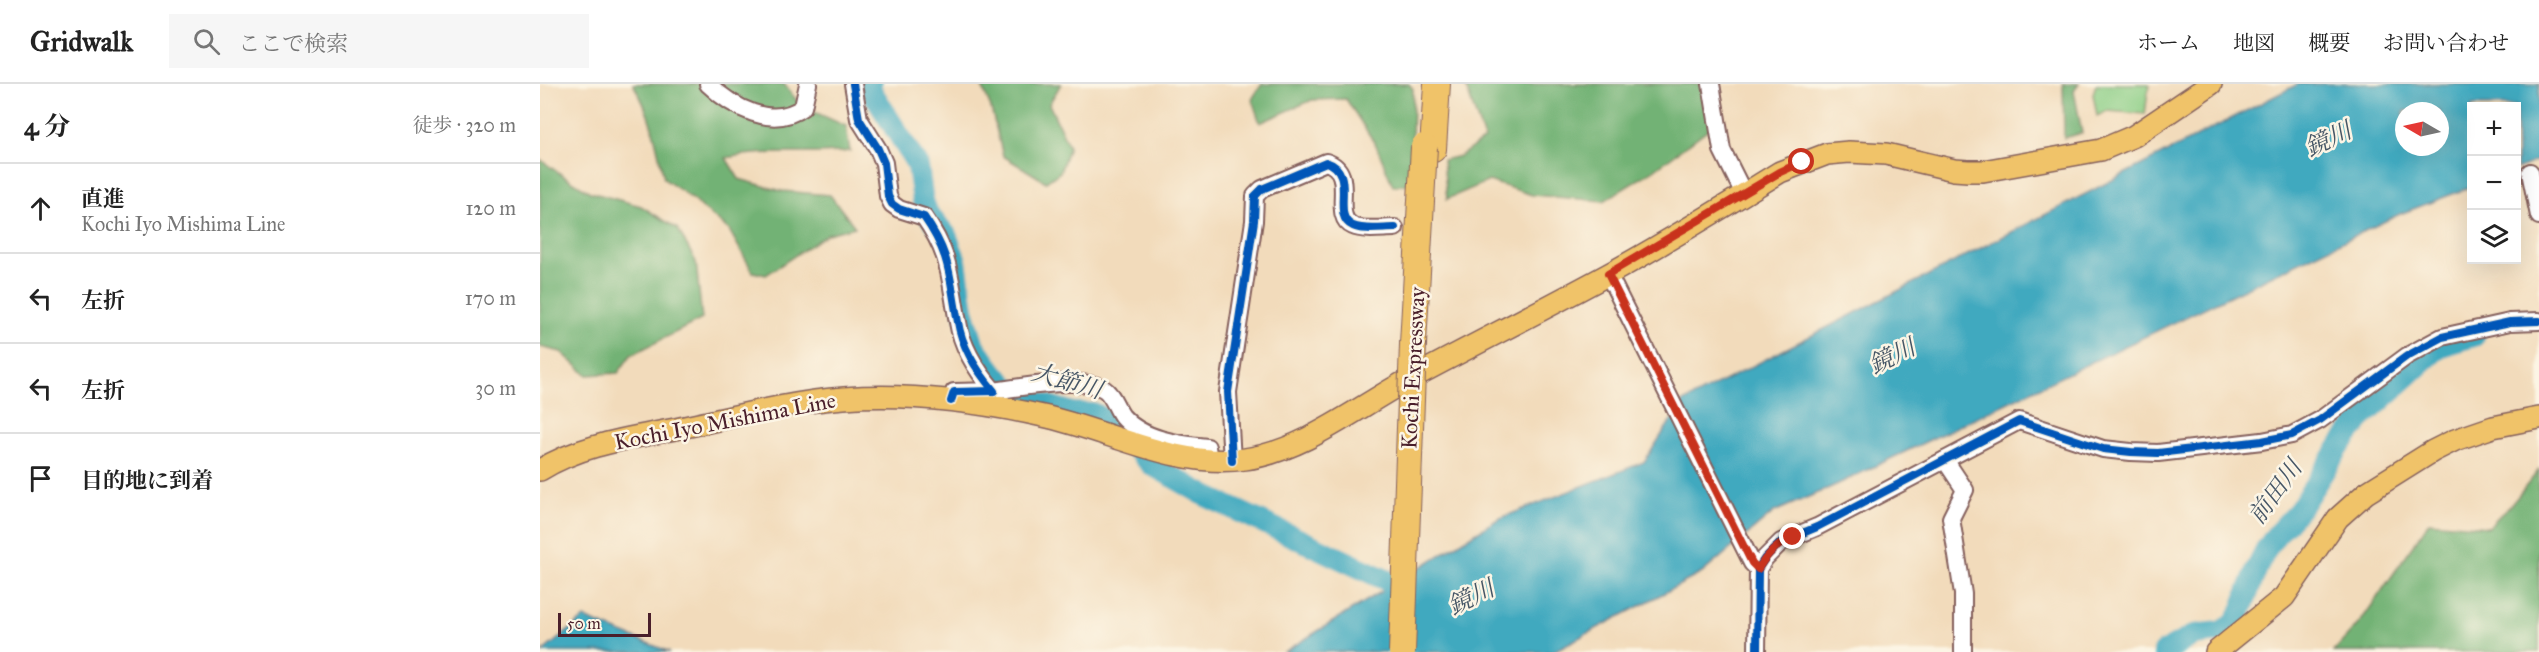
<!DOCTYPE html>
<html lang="ja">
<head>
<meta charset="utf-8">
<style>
  :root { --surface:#fff; --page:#f6f6f6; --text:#222; --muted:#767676; --line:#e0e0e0 }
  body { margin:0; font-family:"IM FELL Great Primer","Noto Serif JP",serif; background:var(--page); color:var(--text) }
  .controls { position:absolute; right:18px; top:18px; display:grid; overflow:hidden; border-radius:0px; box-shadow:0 6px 24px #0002 }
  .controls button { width:54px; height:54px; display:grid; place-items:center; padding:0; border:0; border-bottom:2px solid var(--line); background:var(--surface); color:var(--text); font:30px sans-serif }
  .compass { position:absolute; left:1855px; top:18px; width:54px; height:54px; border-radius:50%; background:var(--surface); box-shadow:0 6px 24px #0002; rotate:279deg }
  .scale { position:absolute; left:18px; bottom:15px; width:93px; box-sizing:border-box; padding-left:6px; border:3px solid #4a1f2b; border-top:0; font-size:16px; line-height:21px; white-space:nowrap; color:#4a1f2b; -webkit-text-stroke:4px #fcf5e5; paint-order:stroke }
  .stop { position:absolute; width:18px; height:18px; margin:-14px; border:4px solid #c8321e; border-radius:50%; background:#fff }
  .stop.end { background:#c8321e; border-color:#fff; box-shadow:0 2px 6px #0008 }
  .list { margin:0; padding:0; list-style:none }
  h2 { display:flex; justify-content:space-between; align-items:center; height:78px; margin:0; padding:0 24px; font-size:26px }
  h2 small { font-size:20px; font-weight:400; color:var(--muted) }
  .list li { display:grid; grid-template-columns:39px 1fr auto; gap:18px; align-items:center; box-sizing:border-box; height:90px; padding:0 24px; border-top:2px solid var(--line) }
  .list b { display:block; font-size:22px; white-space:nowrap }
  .list p { margin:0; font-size:20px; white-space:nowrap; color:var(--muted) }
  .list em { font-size:20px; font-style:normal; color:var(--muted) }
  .icon { flex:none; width:33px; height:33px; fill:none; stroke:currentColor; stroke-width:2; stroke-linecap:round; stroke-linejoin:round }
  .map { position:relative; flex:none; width:1999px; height:568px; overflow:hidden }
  header { display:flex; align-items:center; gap:36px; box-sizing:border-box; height:84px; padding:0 30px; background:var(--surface); border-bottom:2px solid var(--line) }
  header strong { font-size:28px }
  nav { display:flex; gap:33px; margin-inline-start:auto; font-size:21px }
  .search { width:420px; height:54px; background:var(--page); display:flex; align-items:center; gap:15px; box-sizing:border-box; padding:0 21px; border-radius:0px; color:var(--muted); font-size:22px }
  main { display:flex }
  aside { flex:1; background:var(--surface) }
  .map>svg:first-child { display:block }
</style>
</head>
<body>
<header>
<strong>Gridwalk</strong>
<div class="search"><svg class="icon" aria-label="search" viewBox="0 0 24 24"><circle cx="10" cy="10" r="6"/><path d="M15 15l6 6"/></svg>ここで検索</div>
<nav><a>ホーム</a><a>地図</a><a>概要</a><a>お問い合わせ</a></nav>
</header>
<main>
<aside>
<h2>4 分<small>徒歩 · 320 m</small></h2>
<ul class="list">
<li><svg class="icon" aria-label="ahead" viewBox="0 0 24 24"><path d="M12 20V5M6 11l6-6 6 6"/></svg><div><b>直進</b><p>Kochi Iyo Mishima Line</p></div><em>120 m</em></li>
<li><svg class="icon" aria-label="left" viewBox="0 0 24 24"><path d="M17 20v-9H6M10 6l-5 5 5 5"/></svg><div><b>左折</b></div><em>170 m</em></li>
<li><svg class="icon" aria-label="left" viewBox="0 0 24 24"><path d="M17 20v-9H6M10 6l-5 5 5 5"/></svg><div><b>左折</b></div><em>30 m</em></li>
<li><svg class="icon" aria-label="arrive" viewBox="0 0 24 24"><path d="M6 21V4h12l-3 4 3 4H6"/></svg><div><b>目的地に到着</b></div></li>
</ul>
</aside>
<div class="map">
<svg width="1999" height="568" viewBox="0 0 1999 568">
  <rect width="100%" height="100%" fill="#fcf5e5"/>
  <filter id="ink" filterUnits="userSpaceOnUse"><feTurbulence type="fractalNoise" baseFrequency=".0167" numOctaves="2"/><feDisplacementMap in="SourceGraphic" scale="12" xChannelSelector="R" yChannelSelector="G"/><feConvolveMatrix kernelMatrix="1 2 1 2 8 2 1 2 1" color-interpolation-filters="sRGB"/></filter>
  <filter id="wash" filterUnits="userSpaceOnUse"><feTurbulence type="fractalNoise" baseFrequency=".008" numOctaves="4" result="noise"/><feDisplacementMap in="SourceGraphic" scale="24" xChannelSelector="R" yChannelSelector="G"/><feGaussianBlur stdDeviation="1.35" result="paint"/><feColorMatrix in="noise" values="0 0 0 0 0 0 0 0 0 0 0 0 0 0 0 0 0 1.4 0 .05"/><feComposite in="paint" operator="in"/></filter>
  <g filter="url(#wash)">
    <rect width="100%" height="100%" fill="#f2dbbb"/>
    <!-- green -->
    <polygon fill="#8dcf87" stroke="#6c7759" stroke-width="1.5" points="1556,0 1609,0 1605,30 1567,27 1557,32 1553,10"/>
    <!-- forest -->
    <g fill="#72b274" stroke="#5e6850" stroke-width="1.5">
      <path d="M93,0H244L261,22L306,42L310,67C269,72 226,65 186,74L199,95L242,107L290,111L315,143L287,150L226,191L213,188L189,146L143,108L124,95C117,62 111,28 93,0Z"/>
      <polygon points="441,0 521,0 509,20 529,63 520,88 506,98 463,72 451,24"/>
      <polygon points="722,0 869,0 873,5 872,64 868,100 853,102 836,61 806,15 772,16 720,39 712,15"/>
      <polygon points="925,0 1167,0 1179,37 1114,86 1064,117 992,111 949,97 907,115 903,76 920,72 944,55"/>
      <polygon points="1523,0 1539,0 1534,7 1542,49 1524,54"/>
      <polygon points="0,75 16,87 50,108 101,122 138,145 156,178 162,235 91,271 78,289 47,291 21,268 0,263"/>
      <polygon points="1999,386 1999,568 1793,568 1821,537 1889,438 1948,443 1975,416"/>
    </g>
    <!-- water -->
    <g fill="#3fa9bf" stroke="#446475" stroke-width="1.5" fill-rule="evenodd">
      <path d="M1758,0H1999V76L1977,85L1976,22H1932L1931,103L1860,130L1298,400L1234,428L1162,489L1012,568H744L958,435L1104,378L1143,318ZM1864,27H1900V63H1864Z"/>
      <polygon points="44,534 130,568 2,568"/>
    </g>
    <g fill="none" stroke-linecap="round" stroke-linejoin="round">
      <!-- river -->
      <g stroke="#3fa9bf" stroke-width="22">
        <polyline points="331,0 331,6 378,82 383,117 388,130 406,151 416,177 423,226 434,262 454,289 476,312 533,329 555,330 572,340 612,381 666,412 846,496 877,515"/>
        <polyline points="1624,568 1654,551 1680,548 1693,541 1699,532 1717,484 1727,464 1736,451 1759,426 1802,359 1820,336 1896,266 1907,260 1934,252"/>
      </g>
    </g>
  </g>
  <g filter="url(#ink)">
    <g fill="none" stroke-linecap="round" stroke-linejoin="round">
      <defs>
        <g id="minor">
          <path d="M168,0C192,23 232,46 263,23L268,0"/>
          <path d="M313,0L319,35L338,65L344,79L348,112L352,120L359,125L384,133C412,173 409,193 418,238C422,264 437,287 454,307L414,308L411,317"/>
          <polyline points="1171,0 1182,66 1204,110"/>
          <polyline points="1990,88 1999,132"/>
          <polyline points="1068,190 1212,479 1218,485"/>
          <path d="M454,307C479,303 542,292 564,305C573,311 576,324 582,332C602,356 639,360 667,363L669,377"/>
          <polyline points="1405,376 1425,406 1411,434 1423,510 1423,568"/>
          <path d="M692,377L688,308L714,137L715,112L722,105L786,78C819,88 789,132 813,142C824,147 843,144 855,144"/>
          <polyline points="1217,568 1218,485 1225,474 1241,458 1277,443 1479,337 1563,365 1591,368 1618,369 1722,357 1752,351 1780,336 1867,272 1902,253 1970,238 1999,237"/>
        </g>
        <g id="major">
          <path d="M0,386C42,360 92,354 140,344C194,333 249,318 304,314C370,309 439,318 503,332C568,346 638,385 705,375C763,367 815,325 866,297C933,261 1001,227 1067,191C1126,159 1183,123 1240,88L1287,70L1309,68L1346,70L1414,86L1428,87H1443L1561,66L1594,52L1671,0"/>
          <polyline points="1676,568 1744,513 1798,434 1826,409 1893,367 1915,356 1953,343 1999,334"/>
        </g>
        <polyline id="highway" points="893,65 897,0"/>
      </defs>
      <!-- minor casing -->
      <use href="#minor" stroke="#85615d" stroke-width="20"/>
      <!-- major casing -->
      <use href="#major" stroke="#85615d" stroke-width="24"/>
      <!-- highway casing -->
      <use href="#highway" stroke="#85615d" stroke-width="28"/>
      <!-- minor -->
      <use href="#minor" stroke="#fff" stroke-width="16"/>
      <!-- major -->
      <use href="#major" stroke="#f0c369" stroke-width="21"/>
      <!-- highway -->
      <use href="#highway" stroke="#f0c369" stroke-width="26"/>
      <defs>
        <polyline id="highway-bridge" points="862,568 873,260 884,63"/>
      </defs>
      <!-- highway-bridge casing -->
      <use href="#highway-bridge" stroke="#85615d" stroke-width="28" stroke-linecap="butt"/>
      <!-- highway-bridge -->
      <use href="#highway-bridge" stroke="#f0c369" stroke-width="26"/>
      <defs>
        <g id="cycleway">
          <path d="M313,0L319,35L338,65L344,79L348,112L352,120L359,125L384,133C412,173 409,193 418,238C422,264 437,287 454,307L414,308L411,317"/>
          <path d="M692,377L688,308L714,137L715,112L722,105L786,78C819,88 789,132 813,142C824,147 843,144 855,144"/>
          <polyline points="1217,568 1218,485 1225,474 1241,458 1277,443 1479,337 1563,365 1591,368 1618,369 1722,357 1752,351 1780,336 1867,272 1902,253 1970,238 1999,237"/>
        </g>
      </defs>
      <!-- cycleway casing -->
      <use href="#cycleway" stroke="#fcf5e5" stroke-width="11"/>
      <!-- cycleway -->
      <use href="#cycleway" stroke="#0057b8" stroke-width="8"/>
    </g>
  </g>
  <g fill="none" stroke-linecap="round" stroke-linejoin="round" filter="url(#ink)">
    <!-- route -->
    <path stroke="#c8321e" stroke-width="8" d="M1253,453C1237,460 1227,470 1218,485L1212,479L1068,190L1240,88L1262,78"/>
  </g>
  <g text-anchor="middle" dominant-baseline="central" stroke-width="5" stroke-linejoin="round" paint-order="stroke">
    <!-- street labels -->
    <g font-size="22" fill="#4a1f2b" stroke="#fcf5e5">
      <text transform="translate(873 284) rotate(-87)">Kochi Expressway</text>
      <text transform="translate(185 337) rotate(-11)">Kochi Iyo Mishima Line</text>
    </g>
    <!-- water labels -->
    <g font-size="24" font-style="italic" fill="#465666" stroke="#fcf5e5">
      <text transform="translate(1788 55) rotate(-25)">鏡川</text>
      <text transform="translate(1352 272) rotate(-26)">鏡川</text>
      <text transform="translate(527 297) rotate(16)">大節川</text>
      <text transform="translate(1735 408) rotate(-54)">前田川</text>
      <text transform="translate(931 513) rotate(-26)">鏡川</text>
    </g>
  </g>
</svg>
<div class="controls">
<button>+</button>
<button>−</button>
<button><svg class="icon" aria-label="layers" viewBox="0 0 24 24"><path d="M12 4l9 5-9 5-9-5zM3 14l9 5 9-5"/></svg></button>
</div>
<svg class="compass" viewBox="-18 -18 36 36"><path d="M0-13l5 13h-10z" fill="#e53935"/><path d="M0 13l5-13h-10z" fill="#767676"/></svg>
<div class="scale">50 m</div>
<div class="stop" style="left:1262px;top:78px"></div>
<div class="stop end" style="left:1253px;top:453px"></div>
</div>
</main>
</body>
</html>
